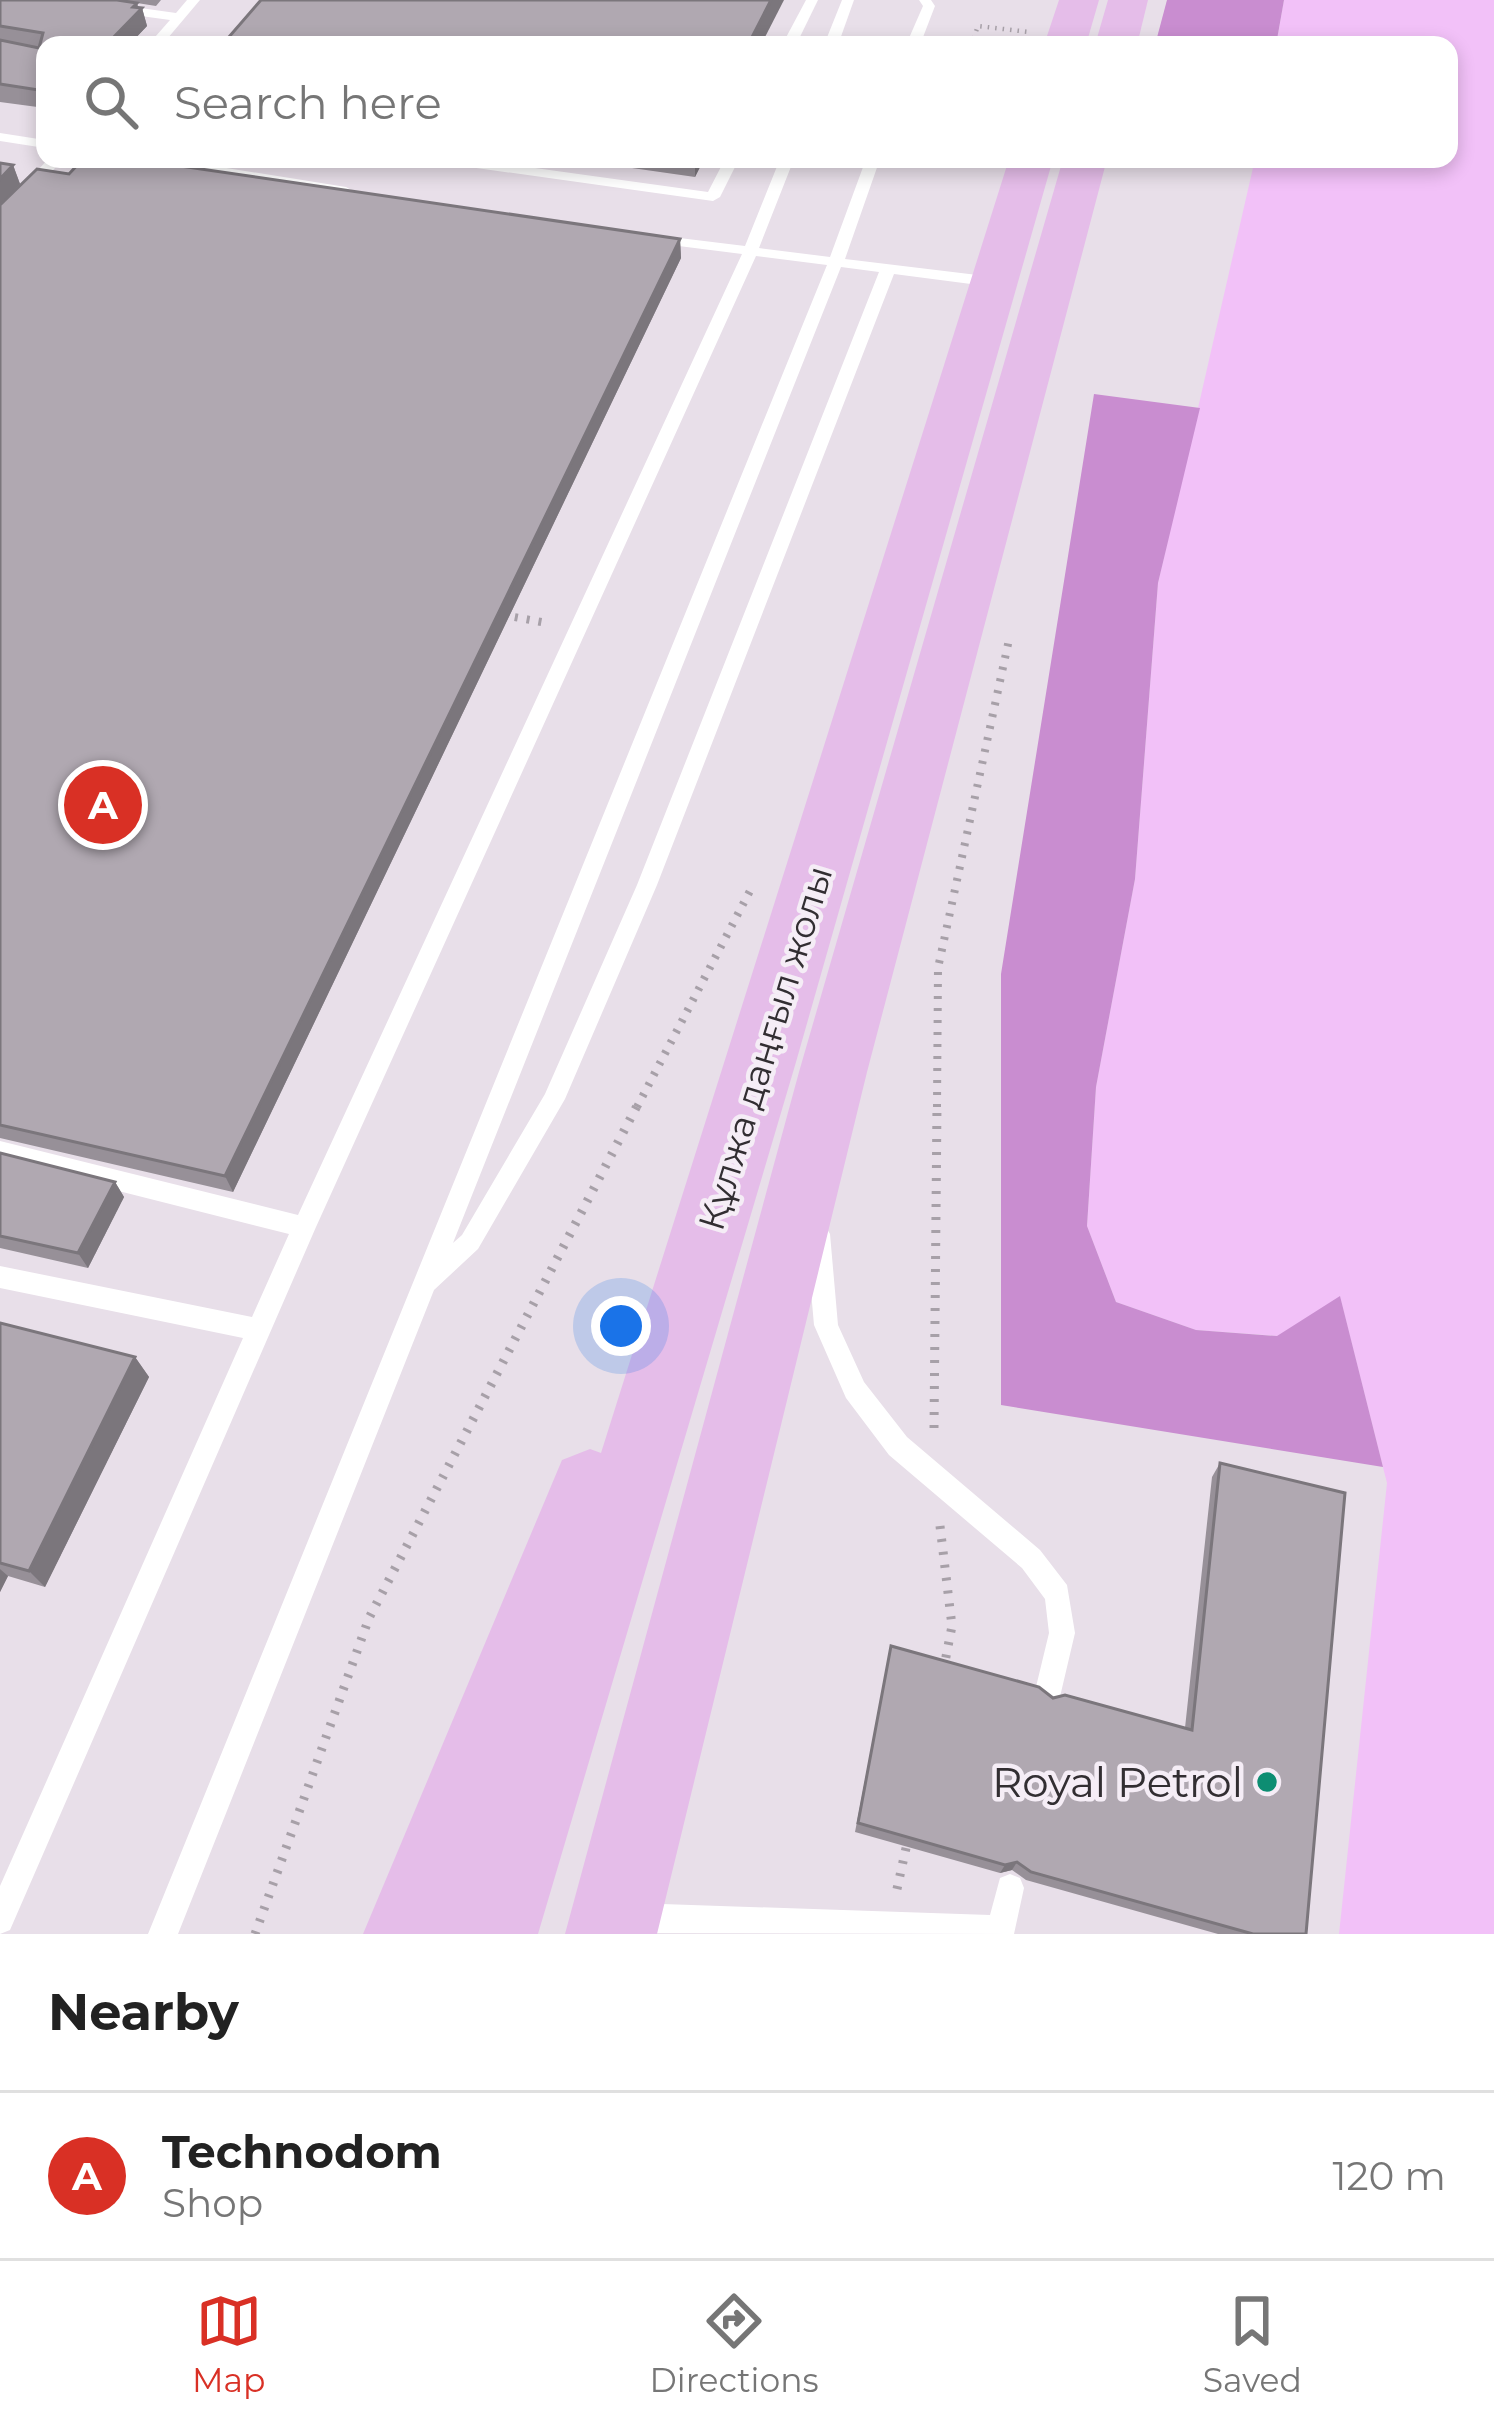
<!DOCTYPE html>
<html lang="en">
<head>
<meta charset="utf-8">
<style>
  :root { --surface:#fff; --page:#f6f6f6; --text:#222; --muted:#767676; --line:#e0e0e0; --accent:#d93025 }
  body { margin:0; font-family:Montserrat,sans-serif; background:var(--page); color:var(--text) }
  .you { position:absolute; left:621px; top:1326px; width:42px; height:42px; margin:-30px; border:9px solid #fff; border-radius:50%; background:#1a73e8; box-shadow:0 0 0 18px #1a73e833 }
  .badge { display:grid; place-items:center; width:78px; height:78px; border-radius:50%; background:var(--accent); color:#fff; font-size:39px; font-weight:700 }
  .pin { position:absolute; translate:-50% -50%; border:6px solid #fff; box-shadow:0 3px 12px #0006 }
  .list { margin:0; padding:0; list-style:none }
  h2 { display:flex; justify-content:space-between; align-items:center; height:156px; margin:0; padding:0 48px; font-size:51px }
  h2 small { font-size:39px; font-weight:400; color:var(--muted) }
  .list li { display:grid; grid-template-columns:78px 1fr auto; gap:36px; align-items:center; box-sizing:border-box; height:168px; padding:0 48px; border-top:3px solid var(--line) }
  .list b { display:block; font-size:45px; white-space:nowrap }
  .list p { margin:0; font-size:39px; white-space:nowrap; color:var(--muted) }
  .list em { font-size:39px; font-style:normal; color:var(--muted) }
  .icon { flex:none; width:66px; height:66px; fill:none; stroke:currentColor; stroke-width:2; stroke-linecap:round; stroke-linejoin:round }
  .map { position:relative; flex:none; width:1494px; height:1934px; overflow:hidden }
  .search { position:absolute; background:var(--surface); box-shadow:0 6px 18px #0003; left:36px; right:36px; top:36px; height:132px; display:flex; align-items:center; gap:30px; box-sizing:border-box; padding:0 42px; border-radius:24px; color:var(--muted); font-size:45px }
  .sheet { height:324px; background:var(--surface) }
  nav { display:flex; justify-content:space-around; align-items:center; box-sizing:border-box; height:168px; border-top:3px solid var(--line); background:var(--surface); font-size:33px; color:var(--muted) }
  nav a { display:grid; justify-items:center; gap:6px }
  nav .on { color:var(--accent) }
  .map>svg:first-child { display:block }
</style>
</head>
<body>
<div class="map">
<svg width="1494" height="1934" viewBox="0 0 1494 1934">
  <rect width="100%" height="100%" fill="#e8dfe9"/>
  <!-- green -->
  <polygon fill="#f2c1f8" points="1284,0 1494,0 1494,1934 1339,1934 1387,1483 1340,1297 1278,1336 1196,1330 1116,1302 1087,1226 1096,1087 1135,879 1158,583 1255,159 1449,159 1449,45 1276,45"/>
  <!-- forest -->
  <g fill="#c98dd0">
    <polygon points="1167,0 1284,0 1276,45 1155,45"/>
    <polygon points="1094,394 1200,408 1158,583 1135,879 1096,1087 1087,1226 1116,1302 1196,1330 1277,1336 1340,1296 1383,1467 1001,1405 1001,974"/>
  </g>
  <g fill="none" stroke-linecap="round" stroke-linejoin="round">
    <!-- path-far2 -->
    <polyline stroke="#a7a0a8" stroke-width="4.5" stroke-dasharray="1.5 6" stroke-linecap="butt" points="971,45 978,26 1029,32"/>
    <!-- path-far1 -->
    <g stroke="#a7a0a8" stroke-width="8" stroke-dasharray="3 9" stroke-linecap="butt">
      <polyline points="503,615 547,623"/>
      <polyline points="637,1107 752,887"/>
      <polyline points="937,1107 938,968 1010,635"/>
    </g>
    <!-- path -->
    <g stroke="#a7a0a8" stroke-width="9" stroke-dasharray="3 10" stroke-linecap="butt">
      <polyline points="934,1428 937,1104"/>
      <polyline points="940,1526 952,1626 943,1672"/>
      <polyline points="897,1889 908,1839"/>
      <polyline points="255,1934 369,1618 638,1104"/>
    </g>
    <!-- lane -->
    <g fill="#fff" fill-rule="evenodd">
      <polygon points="187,0 200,0 162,45 148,45 170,20 119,13 113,9 119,5 176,13"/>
      <polygon points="806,0 818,0 796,45 782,45"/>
      <polygon points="842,0 854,0 838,45 824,45"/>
      <polygon points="919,0 931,0 935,6 920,45 906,45 923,6"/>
      <polygon points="0,133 45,140 45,148 0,141"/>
      <polygon points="48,159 63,159 5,224 0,225 0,212"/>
      <polygon points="136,159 170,159 346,187 353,191 346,195 143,163"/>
      <polygon points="434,159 471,159 708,192 725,159 739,159 720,197 713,201 441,163"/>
      <path d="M780,159H794L759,248L830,257L866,159H880L845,259L994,277L1002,282L994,287L894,274L657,885L565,1099L478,1249L434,1290L178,1934H148L827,265L756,256L316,1227L10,1930L0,1934V1886L243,1338L0,1288V1266L252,1317L289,1234L0,1161V1141L298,1215L742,254L655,243L648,239L655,235L745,246ZM841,267L879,272L637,885L545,1094L462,1235L453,1243Z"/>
      <polygon points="818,1224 826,1227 830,1234 838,1325 864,1382 907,1437 1040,1550 1067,1585 1075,1633 1059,1701 1049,1705 1039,1701 1035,1691 1049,1633 1045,1599 1022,1568 889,1455 846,1398 814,1325 806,1234 810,1227"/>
      <polygon points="1010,1874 1020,1878 1024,1888 1014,1934 633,1933 623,1928 618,1918 623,1908 633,1903 990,1915 1000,1878"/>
    </g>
    <!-- primary -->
    <g fill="#e5bde9" fill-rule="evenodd">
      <polygon points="1059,0 1099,0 1086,45 1044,45"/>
      <polygon points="1108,0 1148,0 1137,45 1095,45"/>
      <polygon points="1009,159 1053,159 796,1062 538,1934 363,1934 562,1460 590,1449 601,1453"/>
      <polygon points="1063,159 1107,159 867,1072 657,1934 565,1934 799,1072"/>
    </g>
  </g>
  <!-- wall -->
  <g fill="#979098">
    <polygon points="0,0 161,0 156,6 137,3 138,8 142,8 147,26 129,45 45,45 45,108 0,102"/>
    <polygon points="569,159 704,159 695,177"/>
    <polygon points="0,163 13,165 20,184 2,203 69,174 680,239 681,258 233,1192 0,1138"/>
    <polygon points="0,1153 115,1182 124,1197 88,1268 0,1248"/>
    <polygon points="0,1323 135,1357 149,1377 45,1587 8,1576 0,1592"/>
    <polygon points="1220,1463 1306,1934 1218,1934 1026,1880 1012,1870 1000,1873 855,1832 891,1646 1053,1698 1185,1728 1212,1477"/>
  </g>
  <!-- shaded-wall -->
  <g fill="#7b767c">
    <polygon points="771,0 784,0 761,45 748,45"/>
    <polygon points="137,3 139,11 142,8 147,26 129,45 106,45"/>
    <polygon points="695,159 704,159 695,177"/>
    <polygon points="13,165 20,184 0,205 0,179"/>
    <polygon points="680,239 681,258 233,1192 225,1176"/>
    <polygon points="115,1182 124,1197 88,1268 78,1253"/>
    <polygon points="135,1357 149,1377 45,1587 29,1571"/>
    <polygon points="0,1569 8,1576 0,1592"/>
    <polygon points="1017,1862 1012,1870 1000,1873 1005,1865"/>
  </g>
  <!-- building -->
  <g fill="#b0a8b1" stroke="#7b767c" stroke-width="3">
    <polygon points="0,0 117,0 137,3 133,7 142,8 106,45 45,45 45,91 0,84 0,40 39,48 43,33 0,26"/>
    <polygon points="261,0 771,0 748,45 222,45"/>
    <polygon points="83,159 132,159 680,239 225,1176 0,1125 0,205 37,169 69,174"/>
    <polygon points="0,163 13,165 0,179"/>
    <polygon points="0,1153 115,1182 78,1253 0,1236"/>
    <polygon points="0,1323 135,1357 29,1571 0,1563"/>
    <polygon points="1220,1463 1345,1493 1306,1934 1253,1934 1031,1872 1017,1862 1005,1865 858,1823 891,1646 1039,1687 1053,1698 1065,1695 1192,1730"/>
  </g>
  <!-- markers -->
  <circle fill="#0d8d72" stroke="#f5edf6" stroke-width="4.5" cx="1267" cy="1782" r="12"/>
  <g text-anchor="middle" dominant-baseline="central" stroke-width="9" stroke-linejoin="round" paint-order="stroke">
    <!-- street labels -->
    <g font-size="36" fill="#322e32" stroke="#f5edf6">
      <text transform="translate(765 1048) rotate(-73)">Құлжа даңғыл жолы</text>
    </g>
    <!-- near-poi labels -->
    <g font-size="42" fill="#322e32" stroke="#f5edf6" text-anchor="end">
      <text x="1243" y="1782">Royal Petrol</text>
    </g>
  </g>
</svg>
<div class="you"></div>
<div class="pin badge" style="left:103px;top:805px">A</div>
<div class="search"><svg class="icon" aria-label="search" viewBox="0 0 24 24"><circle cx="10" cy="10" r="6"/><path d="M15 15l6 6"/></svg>Search here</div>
</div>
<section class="sheet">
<h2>Nearby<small></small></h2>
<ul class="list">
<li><span class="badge">A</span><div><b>Technodom</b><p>Shop</p></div><em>120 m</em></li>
</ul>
</section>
<nav>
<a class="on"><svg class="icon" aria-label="map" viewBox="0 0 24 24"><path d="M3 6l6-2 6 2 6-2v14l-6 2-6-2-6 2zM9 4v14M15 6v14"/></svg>Map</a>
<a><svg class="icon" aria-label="directions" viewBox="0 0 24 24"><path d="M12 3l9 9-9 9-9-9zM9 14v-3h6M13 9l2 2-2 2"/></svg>Directions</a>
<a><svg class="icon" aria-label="saved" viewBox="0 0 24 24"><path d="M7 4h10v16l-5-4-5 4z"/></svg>Saved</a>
</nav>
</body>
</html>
